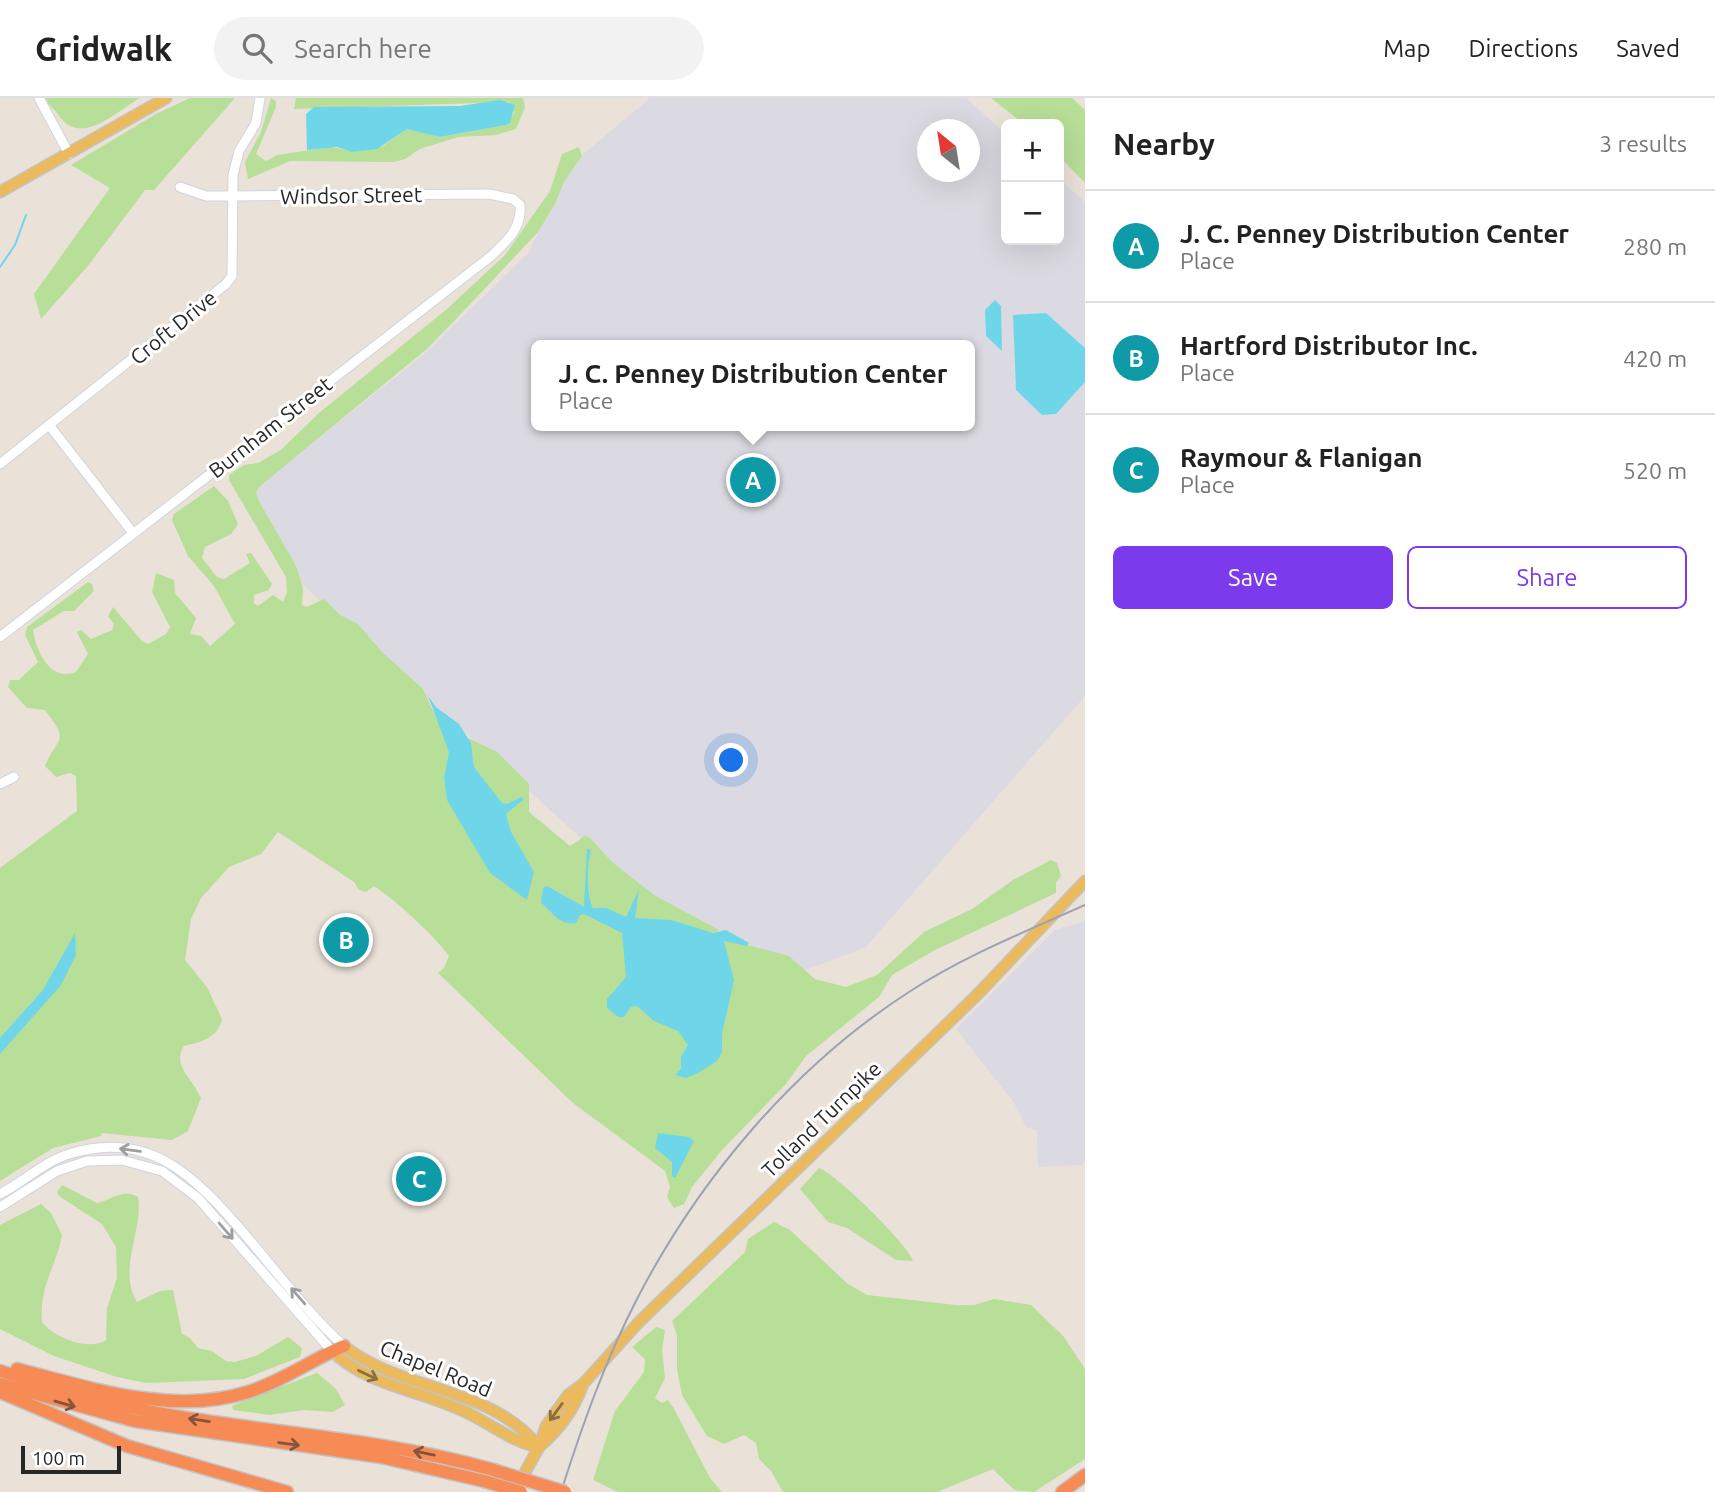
<!DOCTYPE html>
<html lang="en">
<head>
<meta charset="utf-8">
<style>
  :root { --surface:#fff; --page:#f2f2f2; --text:#222; --muted:#767676; --line:#e0e0e0; --accent:#7c3aed }
  body { margin:0; font-family:Ubuntu,sans-serif; background:var(--page); color:var(--text) }
  .controls { position:absolute; right:21px; top:21px; display:grid; overflow:hidden; border-radius:10px; box-shadow:0 7px 28px #0002 }
  .controls button { width:63px; height:63px; display:grid; place-items:center; padding:0; border:0; border-bottom:2px solid var(--line); background:var(--surface); color:var(--text); font:35px sans-serif }
  .compass { position:absolute; left:917px; top:21px; width:63px; height:63px; border-radius:50%; background:var(--surface); box-shadow:0 7px 28px #0002; rotate:330deg }
  .scale { position:absolute; left:21px; bottom:18px; width:100px; box-sizing:border-box; padding-left:7px; border:4px solid #272727; border-top:0; font-size:19px; line-height:24px; white-space:nowrap; color:#272727; -webkit-text-stroke:5px #fff; paint-order:stroke }
  .you { position:absolute; left:732px; top:663px; width:24px; height:24px; margin:-18px; border:5px solid #fff; border-radius:50%; background:#1a73e8; box-shadow:0 0 0 10px #1a73e833 }
  .badge { display:grid; place-items:center; width:46px; height:46px; border-radius:50%; background:var(--accent); color:#fff; font-size:23px; font-weight:700 }
  .pin { position:absolute; translate:-50% -50%; border:4px solid #fff; box-shadow:0 2px 7px #0006 }
  .popup { position:absolute; left:531px; top:242px; width:444px; height:91px; box-sizing:border-box; display:grid; place-content:center; border-radius:10px; background:var(--surface); filter:drop-shadow(0 2px 5px #0005); font-size:23px; white-space:nowrap; color:var(--muted) }
  .popup b { font-size:26px; color:var(--text) }
  .popup::after { content:''; position:absolute; left:50%; top:100%; margin-left:-14px; border:14px solid transparent; border-top-color:var(--surface) }
  .list { margin:0; padding:0; list-style:none }
  h2 { display:flex; justify-content:space-between; align-items:center; height:91px; margin:0; padding:0 28px; font-size:30px }
  h2 small { font-size:23px; font-weight:400; color:var(--muted) }
  .list li { display:grid; grid-template-columns:46px 1fr auto; gap:21px; align-items:center; box-sizing:border-box; height:112px; padding:0 28px; border-top:2px solid var(--line) }
  .list b { display:block; font-size:26px; white-space:nowrap }
  .list p { margin:0; font-size:23px; white-space:nowrap; color:var(--muted) }
  .list em { font-size:23px; font-style:normal; color:var(--muted) }
  .actions { display:flex; gap:14px; padding:21px 28px }
  .actions a { flex:1; padding:16px 0; border:2px solid var(--accent); border-radius:10px; text-align:center; font-size:24px; color:var(--accent) }
  .actions .main { background:var(--accent); color:#fff }
  .icon { flex:none; width:38px; height:38px; fill:none; stroke:currentColor; stroke-width:2; stroke-linecap:round; stroke-linejoin:round }
  .map { position:relative; flex:none; width:1085px; height:1394px; overflow:hidden }
  header { display:flex; align-items:center; gap:42px; box-sizing:border-box; height:98px; padding:0 35px; background:var(--surface); border-bottom:2px solid var(--line) }
  header strong { font-size:33px }
  nav { display:flex; gap:38px; margin-inline-start:auto; font-size:24px }
  .search { width:490px; height:63px; background:var(--page); display:flex; align-items:center; gap:18px; box-sizing:border-box; padding:0 24px; border-radius:38px; color:var(--muted); font-size:26px }
  main { display:flex }
  aside { flex:1; background:var(--surface) }
  .map>svg:first-child { display:block }
</style>
</head>
<body>
<header>
<strong>Gridwalk</strong>
<div class="search"><svg class="icon" aria-label="search" viewBox="0 0 24 24"><circle cx="10" cy="10" r="6"/><path d="M15 15l6 6"/></svg>Search here</div>
<nav><a>Map</a><a>Directions</a><a>Saved</a></nav>
</header>
<main>
<div class="map">
<svg width="1085" height="1394" viewBox="0 0 1085 1394">
  <rect width="100%" height="100%" fill="#eae1d9"/>
  <!-- industrial -->
  <g fill="#dbdae2" fill-rule="evenodd">
    <path d="M650,0H966L1006,36V142H1059V81L1085,104V598L866,849L806,872L652,805L303,487L254,392L423,257L528,155L574,64ZM928,32H970V74H928ZM536,247H970V328H536Z"/>
    <polygon points="1085,823 1085,1062 1082,1067 1038,1069 1037,1032 1026,1029 1014,1005 956,931 1055,832"/>
  </g>
  <!-- green -->
  <g fill="#b7df97">
    <path d="M46,0H140C115,14 82,49 59,18C55,11 48,8 46,0Z"/>
    <polygon points="190,0 235,0 154,92 145,92 87,169 41,221 34,196 110,90 71,67 156,16"/>
    <polygon points="271,0 276,3 276,9 256,56 266,63 277,57 332,49 354,54 383,48 408,30 440,39 506,27 514,15 509,4 294,11 296,0 523,0 525,9 516,31 496,37 458,39 420,51 405,61 394,64 290,63 248,81 245,64 261,34"/>
    <polygon points="991,0 1072,0 1085,12 1085,85 1059,58 1059,26 1024,26"/>
    <path d="M579,49L582,58L564,84L555,106L538,134L458,219L428,250L259,389L256,395L259,403L296,468L303,490L302,507L307,509L324,501L340,517L358,526L382,554L423,591L444,637L474,666L468,640L497,654L529,686V714L570,748L585,738L590,740L612,764L654,797L719,832L716,834L736,844L789,858L815,881L846,889L877,877L924,834L972,811L1013,782L1051,762L1057,765L1061,778L1056,784V795L933,853L892,877L879,899L806,958L786,986L722,1052L692,1089L684,1106L674,1110L667,1099L670,1089L665,1073L573,1005L438,875L444,870L449,858C435,838 394,801 374,788L366,794L359,792L354,784L278,734L261,756L229,769L201,800L191,821L185,862L207,889L222,921C218,940 201,944 184,948C171,967 194,983 201,1000L188,1033L172,1042L102,1035L101,1038L53,1050L0,1083V770L77,713L76,678L70,675L56,679L45,668C59,636 70,645 45,612L27,610L8,589L10,582H19L38,564L25,537L27,529L88,484L92,486L94,493L74,513H64L33,532C36,553 50,584 76,574L88,556L77,534L81,532L91,541L112,532L114,526L108,518L113,509L142,543L148,546L166,536L170,529L152,494L156,475L174,482L175,495L196,520L190,536L201,538L210,548L235,526L214,488L188,458L172,422L174,416L214,388L228,403L238,426L231,436L205,449L202,460L217,479L224,481L250,465L246,456L251,455L272,486L269,492L254,497V505L258,508L273,497L283,504L287,494L286,479L229,382V377L244,367L258,365L281,352L319,315L447,211L505,157L550,93L562,56Z"/>
    <path d="M819,1070C836,1076 908,1146 913,1163L896,1162L847,1130L828,1124L800,1091Z"/>
    <path d="M62,1087L97,1105C111,1102 123,1090 138,1099C144,1131 117,1171 137,1204L160,1193L173,1192L182,1236L190,1240L198,1250L212,1253L226,1263L235,1264L256,1258L288,1239L302,1250L300,1259L244,1281L146,1285L117,1279L54,1258L0,1231V1127L41,1106L51,1115L62,1137C56,1169 39,1188 42,1224C53,1239 89,1254 106,1242L107,1210L117,1180L116,1149L102,1126L59,1098L57,1094Z"/>
    <polygon points="774,1124 790,1132 848,1186 867,1197 956,1207 974,1207 994,1201 1031,1207 1064,1239 1085,1271 1085,1361 1034,1394 1014,1392 993,1371 937,1394 783,1394 771,1373 759,1361 756,1345 744,1337 724,1346 707,1338 682,1297 677,1271 677,1237 672,1223 745,1154 748,1141"/>
    <polygon points="656,1229 665,1232 662,1252 665,1280 655,1300 662,1305 668,1302 673,1309 710,1380 722,1394 618,1394 593,1382 615,1313 644,1274 645,1261 632,1249"/>
    <polygon points="317,1275 336,1291 345,1307 333,1314 304,1312 270,1317 233,1312 232,1308 236,1306"/>
  </g>
  <!-- water -->
  <g fill="#6fd6e9">
    <polygon points="500,2 515,7 510,25 506,27 440,39 407,31 377,51 352,54 337,49 307,52 306,16 314,9 460,8"/>
    <polygon points="995,202 1001,208 1002,253 986,238 985,212"/>
    <polygon points="1046,215 1085,250 1085,284 1056,316 1042,317 1016,292 1013,217"/>
    <polygon points="428,598 436,609 459,626 471,645 474,669 502,705 507,706 521,699 524,701 506,716 511,734 534,774 527,802 490,775 447,702 444,680 449,654"/>
    <path d="M587,751L591,752C587,766 586,798 593,810H606L626,819L639,791L635,820L671,822L713,835L726,832L749,845L747,848L724,843L734,882L722,936V955L717,963L698,975L686,980L675,977L681,971V959L688,947L678,933L654,923L637,908L631,909L624,919H618L607,910V901L626,879L622,835L584,816L580,817L576,825C559,828 553,814 541,805L543,790L547,788L584,809Z"/>
    <polygon points="75,835 76,857 61,887 0,956 0,940 43,892"/>
    <polygon points="658,1035 689,1039 694,1043 675,1080 672,1078 672,1064 655,1050"/>
  </g>
  <g fill="none" stroke-linecap="round" stroke-linejoin="round">
    <!-- stream -->
    <polyline stroke="#6fd6e9" stroke-width="2" points="0,169 15,147 26,117"/>
    <defs>
      <g id="minor">
        <polyline points="39,0 69,56"/>
        <polyline points="49,327 133,435"/>
        <polyline points="0,366 226,186 232,178 233,77 239,53 256,25 260,0"/>
        <path d="M0,539L490,159C506,144 522,131 520,107L513,101L489,96L234,98H206L180,89"/>
        <polyline points="0,686 14,679"/>
        <path d="M0,1096C24,1084 43,1064 69,1056C149,1031 194,1078 241,1132C275,1171 306,1214 344,1248"/>
        <polyline points="0,1109 57,1073 87,1063 122,1062 162,1073 198,1100 332,1253"/>
      </g>
      <g id="major">
        <polyline points="0,94 166,0"/>
        <path d="M344,1248C402,1294 491,1288 539,1349"/>
        <path d="M332,1253C367,1287 418,1292 461,1312C488,1323 510,1344 539,1349"/>
        <path d="M539,1349C559,1332 575,1310 583,1286"/>
        <polyline points="518,1387 539,1349 546,1328 568,1297 583,1286 639,1224 977,897 1085,783"/>
      </g>
      <g id="highway">
        <path d="M17,1271C90,1290 173,1318 248,1294C283,1283 311,1262 344,1248"/>
        <path d="M0,1273C59,1293 119,1309 180,1319C284,1336 389,1343 490,1371"/>
        <polyline points="0,1286 135,1323 381,1359 484,1383"/>
        <polyline points="0,1294 127,1348 287,1394"/>
        <polyline points="1062,1394 1085,1377"/>
      </g>
    </defs>
    <!-- minor casing -->
    <use href="#minor" stroke="#cfd4e0" stroke-width="11"/>
    <!-- major casing -->
    <use href="#major" stroke="#c3c3c3" stroke-width="13"/>
    <!-- highway casing -->
    <use href="#highway" stroke="#c3c3c3" stroke-width="15"/>
    <!-- minor -->
    <use href="#minor" stroke="#fff" stroke-width="9"/>
    <!-- major -->
    <use href="#major" stroke="#eaba5d" stroke-width="10"/>
    <!-- highway -->
    <use href="#highway" stroke="#f78b56" stroke-width="12"/>
    <!-- rail -->
    <path stroke="#9ca2b1" stroke-width="2" d="M561,1394C582,1328 605,1263 637,1201C699,1081 794,968 909,894C964,858 1025,834 1085,807"/>
    <defs>
      <g id="highway-bridge">
        <polyline points="490,1371 565,1394"/>
        <polyline points="484,1383 521,1394"/>
      </g>
    </defs>
    <!-- highway-bridge casing -->
    <use href="#highway-bridge" stroke="#c3c3c3" stroke-width="15" stroke-linecap="butt"/>
    <!-- highway-bridge -->
    <use href="#highway-bridge" stroke="#f78b56" stroke-width="12"/>
  </g>
  <!-- one-way arrows -->
  <defs><path id="oneway-shaft" d="M-6 0H5M1.5-3L5.5 0L1.5 3" fill="none" stroke-width="1.6" stroke-linecap="round" stroke-linejoin="round" transform="scale(1.75)"/></defs>
  <g stroke="#9e9e9e">
    <use href="#oneway-shaft" transform="translate(130 1052) rotate(-172)"/>
    <use href="#oneway-shaft" transform="translate(226 1133) rotate(49)"/>
    <use href="#oneway-shaft" transform="translate(298 1198) rotate(-131)"/>
  </g>
  <g stroke="#887042">
    <use href="#oneway-shaft" transform="translate(368 1277) rotate(26)"/>
    <use href="#oneway-shaft" transform="translate(556 1314) rotate(126)"/>
  </g>
  <g stroke="#85543c">
    <use href="#oneway-shaft" transform="translate(65 1306) rotate(16)"/>
    <use href="#oneway-shaft" transform="translate(199 1322) rotate(-171)"/>
    <use href="#oneway-shaft" transform="translate(289 1346) rotate(8)"/>
    <use href="#oneway-shaft" transform="translate(424 1355) rotate(-168)"/>
  </g>
  <g text-anchor="middle" dominant-baseline="central" stroke-width="6" stroke-linejoin="round" paint-order="stroke">
    <!-- street labels -->
    <g font-size="21" fill="#272727" stroke="#fff">
      <text transform="translate(351 97) rotate(-1)">Windsor Street</text>
      <text transform="translate(173 229) rotate(-39)">Croft Drive</text>
      <text transform="translate(270 329) rotate(-38)">Burnham Street</text>
      <text transform="translate(821 1021) rotate(-44)">Tolland Turnpike</text>
      <text transform="translate(436 1270) rotate(22)">Chapel Road</text>
    </g>
  </g>
</svg>
<div class="controls">
<button>+</button>
<button>−</button>
</div>
<svg class="compass" viewBox="-18 -18 36 36"><path d="M0-13l5 13h-10z" fill="#e53935"/><path d="M0 13l5-13h-10z" fill="#767676"/></svg>
<div class="scale">100 m</div>
<div class="you"></div>
<div class="pin badge" style="left:753px;top:382px;background:#0f9aa8">A</div>
<div class="popup"><b>J. C. Penney Distribution Center</b>Place</div>
<div class="pin badge" style="left:346px;top:842px;background:#0f9aa8">B</div>
<div class="pin badge" style="left:419px;top:1081px;background:#0f9aa8">C</div>
</div>
<aside>
<h2>Nearby<small>3 results</small></h2>
<ul class="list">
<li><span class="badge" style="background:#0f9aa8">A</span><div><b>J. C. Penney Distribution Center</b><p>Place</p></div><em>280 m</em></li>
<li><span class="badge" style="background:#0f9aa8">B</span><div><b>Hartford Distributor Inc.</b><p>Place</p></div><em>420 m</em></li>
<li><span class="badge" style="background:#0f9aa8">C</span><div><b>Raymour &amp; Flanigan</b><p>Place</p></div><em>520 m</em></li>
</ul>
<div class="actions"><a class="main">Save</a><a>Share</a></div>
</aside>
</main>
</body>
</html>
